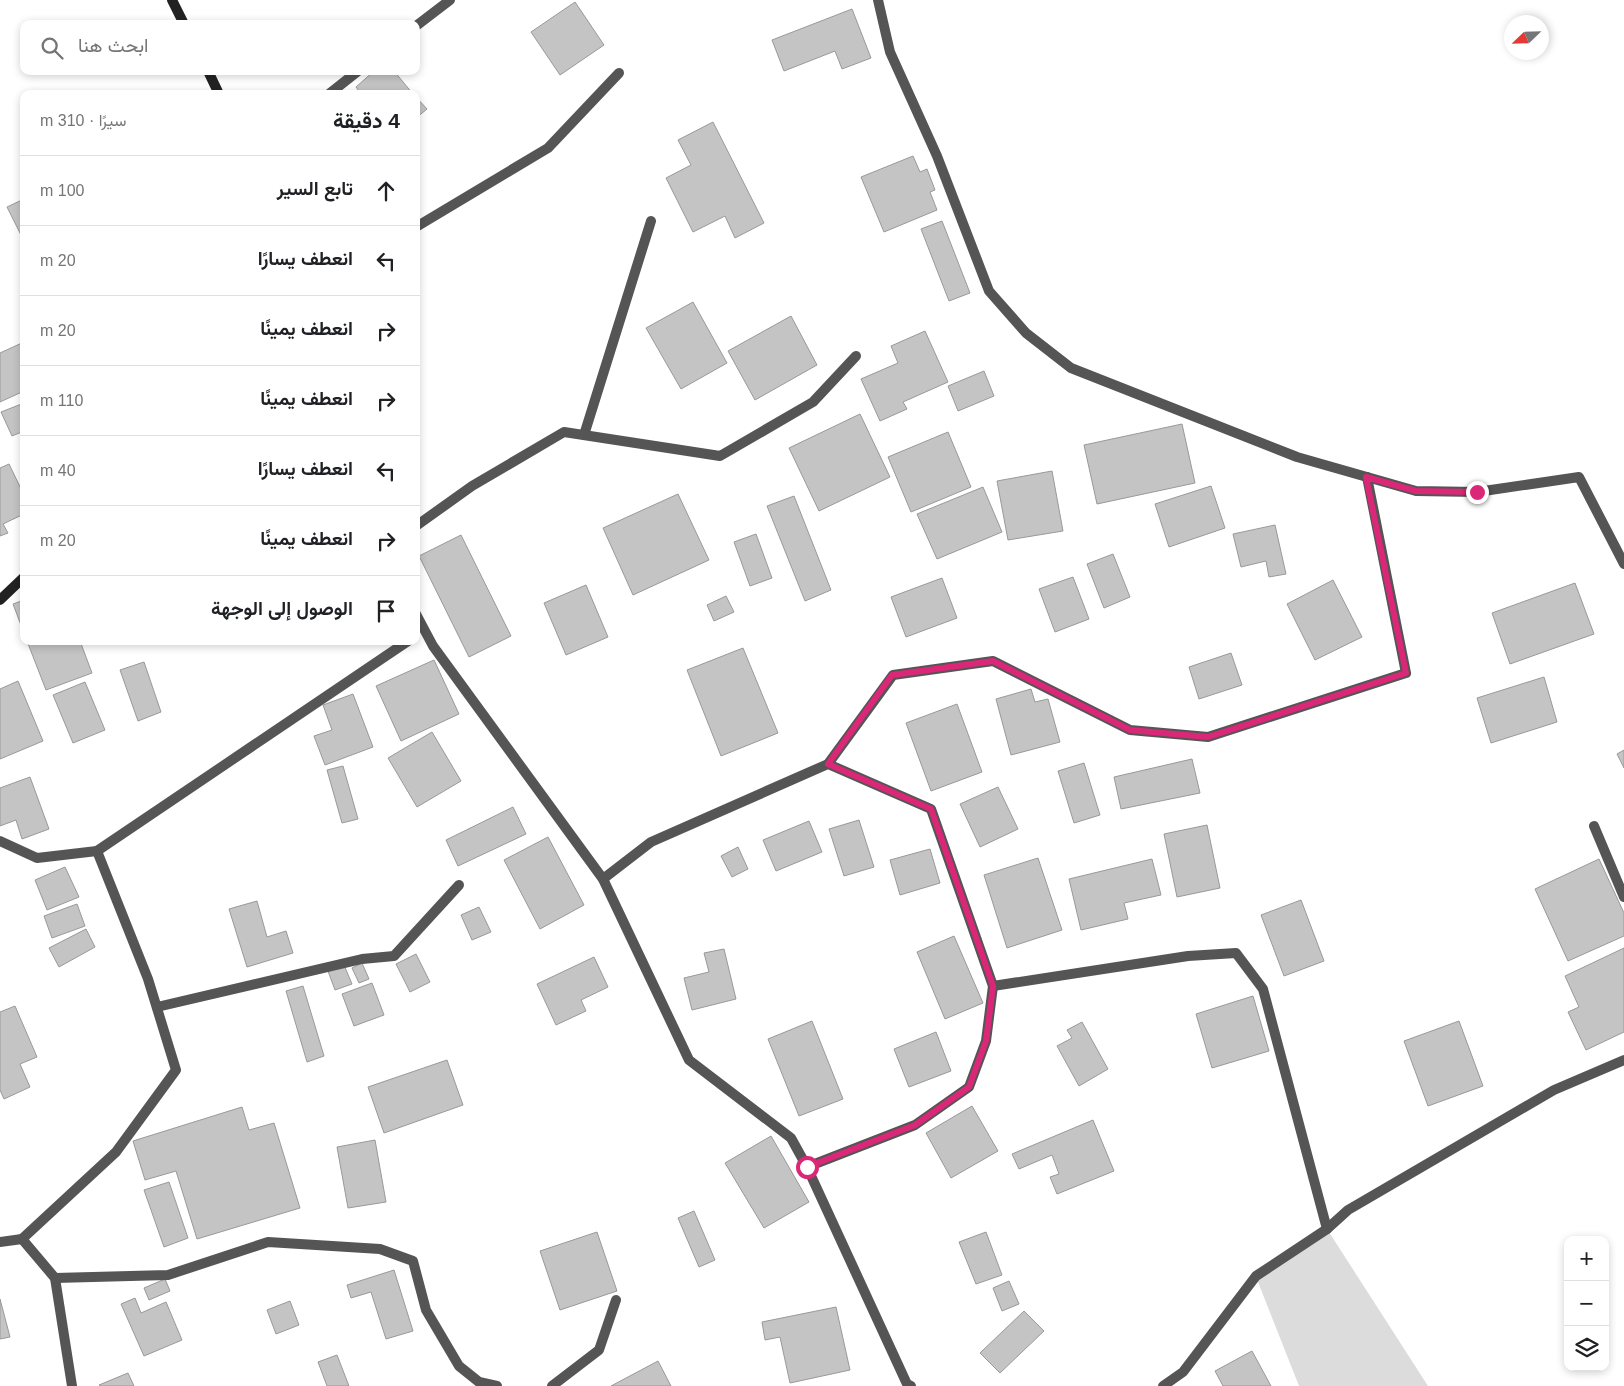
<!DOCTYPE html>
<html lang="ar">
<head>
<meta charset="utf-8">
<style>
  :root { --surface:#fff; --page:#f6f6f6; --text:#202124; --muted:#757577; --line:#e0e0e0 }
  body { margin:0; font-family:Arial,Vazirmatn,sans-serif; background:var(--page); color:var(--text); direction:rtl }
  .controls { position:absolute; right:15px; bottom:15px; display:grid; overflow:hidden; border-radius:10px; box-shadow:0 2px 8px #0003 }
  .controls button { width:45px; height:45px; display:grid; place-items:center; padding:0; border:0; border-bottom:1px solid var(--line); background:var(--surface); color:var(--text); font:25px sans-serif }
  .compass { position:absolute; left:1504px; top:15px; width:45px; height:45px; border-radius:50%; background:var(--surface); box-shadow:0 2px 8px #0003; rotate:247deg }
  .stop { position:absolute; width:15px; height:15px; margin:-11px; border:4px solid #db2777; border-radius:50%; background:#fff }
  .stop.end { background:#db2777; border-color:#fff; box-shadow:0 1px 5px #0008 }
  .list { margin:0; padding:0; list-style:none }
  h2 { display:flex; justify-content:space-between; align-items:center; height:65px; margin:0; padding:0 20px; font-size:21px }
  h2 small { font-size:16px; font-weight:400; color:var(--muted) }
  .list li { display:grid; grid-template-columns:32px 1fr auto; gap:15px; align-items:center; box-sizing:border-box; height:70px; padding:0 20px; border-top:1px solid var(--line) }
  .list b { display:block; font-size:19px; white-space:nowrap }
  .list em { font-size:16px; font-style:normal; color:var(--muted) }
  .icon { flex:none; width:28px; height:28px; fill:none; stroke:currentColor; stroke-width:2; stroke-linecap:round; stroke-linejoin:round }
  .map { position:relative; flex:none; width:1624px; height:1386px; overflow:hidden; direction:ltr }
  .search { position:absolute; background:var(--surface); box-shadow:0 2px 8px #0003; left:20px; top:20px; width:400px; height:55px; display:flex; align-items:center; gap:12px; box-sizing:border-box; padding:0 18px; border-radius:10px; color:var(--muted); font-size:19px }
  .panel { position:absolute; background:var(--surface); box-shadow:0 2px 8px #0003; left:20px; top:90px; width:400px; height:555px; border-radius:10px; direction:rtl }
  .map>svg:first-child { display:block }
</style>
</head>
<body>
<div class="map">
<svg width="1624" height="1386" viewBox="0 0 1624 1386">
  <rect width="100%" height="100%" fill="#fff"/>
  <!-- green -->
  <polygon fill="#dcdcdc" points="1327,1229 1428,1386 1299,1386 1256,1277"/>
  <!-- building -->
  <g fill="#c4c4c4" stroke="#999">
    <polygon points="575,2 604,45 560,75 531,32"/>
    <polygon points="852,9 871,58 842,69 835,51 784,71 772,40"/>
    <polygon points="374,71 394,71 413,94 361,94 356,87"/>
    <polygon points="416,97 427,109 416,118"/>
    <polygon points="713,122 764,223 735,238 725,216 693,232 666,178 691,165 678,140"/>
    <polygon points="913,156 920,172 927,169 935,190 930,192 937,210 884,232 861,177"/>
    <polygon points="24,199 24,241 7,207"/>
    <polygon points="942,221 970,293 949,301 921,229"/>
    <polygon points="693,302 727,363 681,389 646,328"/>
    <polygon points="791,316 817,365 755,400 728,351"/>
    <polygon points="925,331 948,382 903,402 907,409 880,421 861,379 898,363 891,346"/>
    <polygon points="24,342 24,391 0,402 0,353"/>
    <polygon points="984,371 994,396 958,411 948,386"/>
    <polygon points="24,403 24,431 12,436 1,412"/>
    <polygon points="860,414 890,477 819,511 789,448"/>
    <polygon points="1182,424 1195,483 1097,504 1084,445"/>
    <polygon points="948,432 971,487 911,512 888,457"/>
    <polygon points="9,464 24,495 24,514 3,524 8,533 0,536 0,468"/>
    <polygon points="1052,471 1063,531 1008,540 997,481"/>
    <polygon points="1211,486 1225,528 1169,547 1155,504"/>
    <polygon points="983,487 1002,532 937,559 917,514"/>
    <polygon points="678,494 709,560 633,595 603,528"/>
    <polygon points="794,496 831,590 805,601 767,506"/>
    <polygon points="1275,525 1286,574 1269,577 1266,561 1241,567 1233,534"/>
    <polygon points="756,534 772,578 750,586 734,542"/>
    <polygon points="461,535 511,636 469,657 419,556"/>
    <polygon points="1113,554 1130,597 1104,608 1087,564"/>
    <polygon points="1073,577 1089,619 1055,632 1039,589"/>
    <polygon points="942,578 957,618 906,637 891,597"/>
    <polygon points="1333,580 1362,637 1315,660 1287,604"/>
    <polygon points="1575,583 1594,634 1510,664 1492,613"/>
    <polygon points="586,585 608,637 566,655 544,603"/>
    <polygon points="726,596 734,612 714,621 707,605"/>
    <polygon points="24,600 24,633 13,604"/>
    <polygon points="27,641 80,641 92,673 46,690"/>
    <polygon points="743,648 778,733 721,756 687,670"/>
    <polygon points="1231,653 1242,685 1199,699 1189,667"/>
    <polygon points="434,660 459,714 401,741 376,686"/>
    <polygon points="144,662 161,712 138,721 120,670"/>
    <polygon points="1544,677 1557,722 1491,743 1477,698"/>
    <polygon points="18,681 43,741 0,759 0,689"/>
    <polygon points="85,682 105,730 73,743 53,695"/>
    <polygon points="1031,689 1035,702 1048,699 1060,742 1011,755 996,699"/>
    <polygon points="353,694 373,747 325,765 314,736 332,730 323,705"/>
    <polygon points="957,704 982,772 931,791 906,723"/>
    <polygon points="432,732 461,781 417,807 388,758"/>
    <polygon points="1624,750 1624,768 1617,754"/>
    <polygon points="1192,759 1200,793 1121,809 1114,777"/>
    <polygon points="1084,763 1100,815 1074,823 1058,771"/>
    <polygon points="343,766 358,819 342,823 327,770"/>
    <polygon points="30,777 49,829 22,839 16,820 0,826 0,788"/>
    <polygon points="998,787 1018,829 980,847 960,804"/>
    <polygon points="513,807 526,834 458,866 446,840"/>
    <polygon points="859,820 874,867 844,876 829,829"/>
    <polygon points="809,821 822,852 776,871 763,840"/>
    <polygon points="1207,825 1220,888 1177,897 1164,834"/>
    <polygon points="548,837 584,905 540,929 504,860"/>
    <polygon points="738,847 748,869 732,877 721,856"/>
    <polygon points="930,849 940,883 900,895 890,860"/>
    <polygon points="1038,858 1062,930 1007,948 984,875"/>
    <polygon points="1152,859 1161,895 1124,903 1128,919 1081,930 1069,879"/>
    <polygon points="1599,859 1624,913 1624,936 1568,961 1535,889"/>
    <polygon points="65,867 79,897 47,910 35,880"/>
    <polygon points="1301,900 1324,961 1284,976 1261,915"/>
    <polygon points="257,901 267,937 286,931 293,953 247,967 229,909"/>
    <polygon points="77,904 85,926 52,938 44,916"/>
    <polygon points="479,907 491,932 472,940 461,915"/>
    <polygon points="86,929 95,947 59,967 49,948"/>
    <polygon points="954,936 983,1003 945,1019 917,952"/>
    <polygon points="1624,948 1624,1032 1586,1050 1568,1012 1579,1007 1565,976"/>
    <polygon points="724,949 736,999 692,1010 684,978 709,972 704,953"/>
    <polygon points="416,954 430,982 410,992 396,964"/>
    <polygon points="594,957 608,987 581,1000 586,1011 556,1025 537,984"/>
    <polygon points="362,963 369,979 359,983 352,968"/>
    <polygon points="344,965 352,984 335,990 328,971"/>
    <polygon points="372,983 384,1015 354,1026 342,994"/>
    <polygon points="303,986 324,1056 307,1062 286,991"/>
    <polygon points="1253,996 1269,1051 1212,1068 1196,1014"/>
    <polygon points="15,1006 37,1057 20,1064 30,1087 4,1099 0,1090 0,1012"/>
    <polygon points="812,1021 843,1099 799,1116 768,1039"/>
    <polygon points="1459,1021 1483,1086 1428,1106 1404,1041"/>
    <polygon points="1082,1022 1108,1069 1079,1086 1057,1046 1072,1038 1067,1030"/>
    <polygon points="936,1032 951,1071 909,1087 894,1049"/>
    <polygon points="447,1060 463,1105 384,1133 368,1087"/>
    <polygon points="972,1106 998,1151 951,1178 926,1133"/>
    <polygon points="242,1107 249,1130 274,1123 300,1208 197,1239 176,1171 145,1180 133,1141"/>
    <polygon points="1093,1120 1114,1171 1057,1194 1050,1177 1059,1174 1052,1155 1019,1169 1012,1154"/>
    <polygon points="771,1136 809,1202 764,1228 725,1163"/>
    <polygon points="375,1140 386,1202 348,1208 337,1147"/>
    <polygon points="169,1182 188,1238 164,1247 144,1190"/>
    <polygon points="694,1211 715,1260 699,1267 678,1218"/>
    <polygon points="597,1232 617,1291 560,1310 540,1251"/>
    <polygon points="986,1232 1002,1275 976,1284 959,1242"/>
    <polygon points="394,1270 413,1331 386,1339 371,1292 351,1298 347,1285"/>
    <polygon points="165,1279 170,1291 149,1300 144,1288"/>
    <polygon points="1009,1281 1019,1304 1002,1311 993,1288"/>
    <polygon points="135,1298 141,1313 166,1302 182,1340 144,1356 121,1304"/>
    <polygon points="0,1299 10,1337 0,1339"/>
    <polygon points="290,1301 299,1325 276,1334 267,1310"/>
    <polygon points="836,1307 850,1370 790,1383 780,1337 765,1340 762,1322"/>
    <polygon points="1024,1311 1044,1331 1000,1373 980,1353"/>
    <polygon points="1252,1351 1271,1386 1223,1386 1215,1371"/>
    <polygon points="337,1355 349,1386 327,1386 318,1362"/>
    <polygon points="658,1361 671,1386 611,1386"/>
    <polygon points="128,1373 134,1386 100,1386 99,1385"/>
  </g>
  <g fill="none" stroke-linecap="round" stroke-linejoin="round">
    <!-- street -->
    <g stroke="#555" stroke-width="10">
      <polyline points="878,0 890,52 937,156 989,291 1026,333 1071,368 1297,457 1416,491 1477,492 1579,477 1624,564"/>
      <polyline points="416,26 450,0"/>
      <polyline points="329,94 358,71"/>
      <polyline points="416,227 548,148 619,73"/>
      <polyline points="584,435 651,221"/>
      <polyline points="416,526 472,486 564,432 720,456 813,402 856,356"/>
      <polyline points="416,614 433,646 603,879 689,1060 791,1138 807,1167 907,1384 911,1386"/>
      <polyline points="1594,826 1624,897"/>
      <polyline points="0,841 37,858 97,851 408,641"/>
      <polyline points="603,879 651,842 828,764 893,675 993,661 1130,730 1208,737 1406,673 1367,477"/>
      <polyline points="993,986 1188,956 1236,953 1263,989 1327,1229"/>
      <polyline points="157,1007 362,959 394,956 459,885"/>
      <polyline points="807,1167 915,1125 969,1087 986,1041 993,986 931,809 828,764"/>
      <polyline points="22,1239 116,1152 176,1070 148,979 97,851"/>
      <polyline points="0,1242 22,1239 55,1278 72,1386"/>
      <polyline points="55,1278 168,1275 268,1242 380,1249 413,1261 426,1310 459,1366 479,1382 497,1386"/>
      <polyline points="552,1386 599,1350 616,1300"/>
      <polyline points="1163,1386 1183,1372 1256,1276 1327,1229 1348,1210 1554,1090 1624,1060"/>
    </g>
    <!-- secondary -->
    <g stroke="#222" stroke-width="10">
      <polyline points="172,0 184,24"/>
      <polyline points="208,71 219,94"/>
      <polyline points="0,600 24,577"/>
    </g>
  </g>
  <g fill="none" stroke-linecap="round" stroke-linejoin="round">
    <!-- route -->
    <polyline stroke="#db2777" stroke-width="6" points="807,1167 915,1125 969,1087 986,1041 993,986 931,809 828,764 892,675 993,661 1130,730 1208,737 1406,673 1366,477 1416,491 1477,492"/>
  </g>
</svg>
<div class="controls">
<button>+</button>
<button>−</button>
<button><svg class="icon" aria-label="layers" viewBox="0 0 24 24"><path d="M12 4l9 5-9 5-9-5zM3 14l9 5 9-5"/></svg></button>
</div>
<svg class="compass" viewBox="-18 -18 36 36"><path d="M0-13l5 13h-10z" fill="#e53935"/><path d="M0 13l5-13h-10z" fill="#757577"/></svg>
<div class="stop" style="left:807px;top:1167px"></div>
<div class="stop end" style="left:1477px;top:492px"></div>
<div class="search"><svg class="icon" aria-label="search" viewBox="0 0 24 24"><circle cx="10" cy="10" r="6"/><path d="M15 15l6 6"/></svg>ابحث هنا</div>
<section class="panel">
<h2>4 دقيقة<small>سيرًا · 310 m</small></h2>
<ul class="list">
<li><svg class="icon" aria-label="ahead" viewBox="0 0 24 24"><path d="M12 20V5M6 11l6-6 6 6"/></svg><div><b>تابع السير</b></div><em>100 m</em></li>
<li><svg class="icon" aria-label="left" viewBox="0 0 24 24"><path d="M17 20v-9H6M10 6l-5 5 5 5"/></svg><div><b>انعطف يسارًا</b></div><em>20 m</em></li>
<li><svg class="icon" aria-label="right" viewBox="0 0 24 24"><path d="M7 20v-9h11M14 6l5 5-5 5"/></svg><div><b>انعطف يمينًا</b></div><em>20 m</em></li>
<li><svg class="icon" aria-label="right" viewBox="0 0 24 24"><path d="M7 20v-9h11M14 6l5 5-5 5"/></svg><div><b>انعطف يمينًا</b></div><em>110 m</em></li>
<li><svg class="icon" aria-label="left" viewBox="0 0 24 24"><path d="M17 20v-9H6M10 6l-5 5 5 5"/></svg><div><b>انعطف يسارًا</b></div><em>40 m</em></li>
<li><svg class="icon" aria-label="right" viewBox="0 0 24 24"><path d="M7 20v-9h11M14 6l5 5-5 5"/></svg><div><b>انعطف يمينًا</b></div><em>20 m</em></li>
<li><svg class="icon" aria-label="arrive" viewBox="0 0 24 24"><path d="M6 21V4h12l-3 4 3 4H6"/></svg><div><b>الوصول إلى الوجهة</b></div></li>
</ul>
</section>
</div>
</body>
</html>
